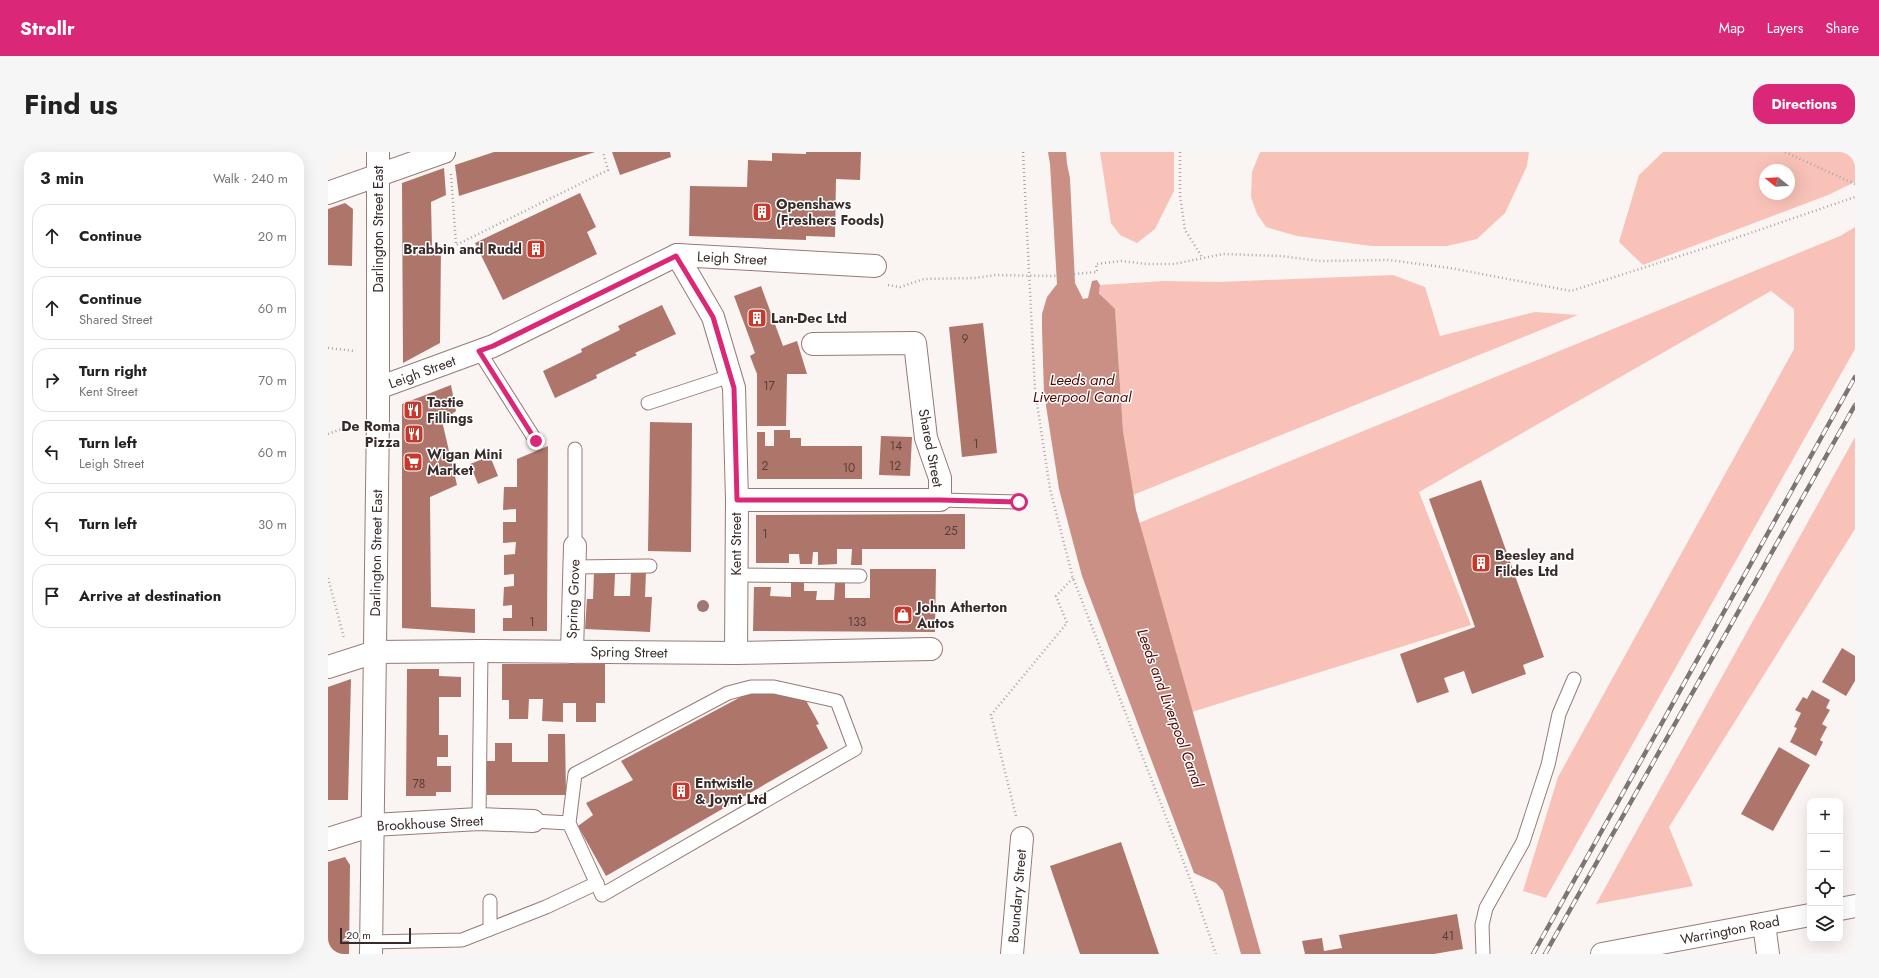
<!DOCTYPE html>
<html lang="en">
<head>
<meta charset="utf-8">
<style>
  :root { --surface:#fff; --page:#f6f6f6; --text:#222; --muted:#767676; --line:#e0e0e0; --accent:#db2777 }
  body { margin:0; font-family:Jost,sans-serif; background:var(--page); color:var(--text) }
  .controls { position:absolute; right:12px; bottom:12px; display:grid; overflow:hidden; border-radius:8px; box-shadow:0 4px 16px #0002 }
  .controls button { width:36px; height:36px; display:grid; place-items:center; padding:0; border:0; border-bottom:1px solid var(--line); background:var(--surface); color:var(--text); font:20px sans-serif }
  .compass { position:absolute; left:1431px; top:12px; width:36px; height:36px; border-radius:50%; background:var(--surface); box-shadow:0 4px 16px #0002; rotate:288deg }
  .scale { position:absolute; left:12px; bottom:10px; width:71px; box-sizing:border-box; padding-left:4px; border:2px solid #382c2a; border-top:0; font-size:11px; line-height:14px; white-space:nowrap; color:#382c2a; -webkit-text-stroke:3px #fff; paint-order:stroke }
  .stop { position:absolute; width:12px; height:12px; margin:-9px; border:3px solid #db2777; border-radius:50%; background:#fff }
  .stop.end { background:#db2777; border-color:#fff; box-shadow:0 1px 4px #0008 }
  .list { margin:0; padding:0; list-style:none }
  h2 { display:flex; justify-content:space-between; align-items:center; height:52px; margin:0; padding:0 16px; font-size:17px }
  h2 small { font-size:13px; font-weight:400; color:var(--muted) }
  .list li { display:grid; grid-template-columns:26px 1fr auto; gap:12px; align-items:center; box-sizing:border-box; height:64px; margin:0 8px 8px; padding:0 8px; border:1px solid var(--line); border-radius:16px }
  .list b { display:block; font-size:15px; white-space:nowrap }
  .list p { margin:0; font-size:13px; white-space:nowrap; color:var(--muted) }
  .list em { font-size:13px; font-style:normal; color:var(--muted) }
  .icon { flex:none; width:22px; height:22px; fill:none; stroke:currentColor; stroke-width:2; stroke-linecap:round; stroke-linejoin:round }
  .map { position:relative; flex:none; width:1527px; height:802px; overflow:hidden; border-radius:16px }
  header { display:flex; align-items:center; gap:24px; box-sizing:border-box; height:56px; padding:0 20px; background:var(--accent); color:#fff }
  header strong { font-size:19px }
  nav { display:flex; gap:22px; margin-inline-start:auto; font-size:14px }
  .intro { display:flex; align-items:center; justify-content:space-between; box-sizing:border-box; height:96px; padding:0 24px }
  h1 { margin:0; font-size:28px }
  .button { padding:10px 18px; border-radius:16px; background:var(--accent); color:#fff; font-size:14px; font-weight:700 }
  main { display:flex; gap:24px; padding:0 24px }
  aside { flex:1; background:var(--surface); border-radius:16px; box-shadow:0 4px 16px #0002 }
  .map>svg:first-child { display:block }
</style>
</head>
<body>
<header>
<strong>Strollr</strong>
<nav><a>Map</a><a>Layers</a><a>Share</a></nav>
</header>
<div class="intro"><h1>Find us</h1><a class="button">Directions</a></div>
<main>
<aside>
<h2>3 min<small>Walk · 240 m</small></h2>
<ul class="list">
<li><svg class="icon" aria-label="ahead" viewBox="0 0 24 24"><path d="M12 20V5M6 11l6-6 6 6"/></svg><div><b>Continue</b></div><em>20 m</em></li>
<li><svg class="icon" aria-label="ahead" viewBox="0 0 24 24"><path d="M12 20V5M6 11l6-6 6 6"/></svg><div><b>Continue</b><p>Shared Street</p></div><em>60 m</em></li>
<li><svg class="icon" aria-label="right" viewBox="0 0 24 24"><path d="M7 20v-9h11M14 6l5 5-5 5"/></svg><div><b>Turn right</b><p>Kent Street</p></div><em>70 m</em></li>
<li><svg class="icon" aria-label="left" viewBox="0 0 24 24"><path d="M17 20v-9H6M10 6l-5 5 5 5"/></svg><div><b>Turn left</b><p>Leigh Street</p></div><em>60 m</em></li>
<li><svg class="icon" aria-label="left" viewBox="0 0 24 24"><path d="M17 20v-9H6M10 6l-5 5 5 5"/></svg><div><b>Turn left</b></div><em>30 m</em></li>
<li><svg class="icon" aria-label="arrive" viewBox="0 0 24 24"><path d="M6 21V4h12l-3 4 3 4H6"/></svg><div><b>Arrive at destination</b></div></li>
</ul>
</aside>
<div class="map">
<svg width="1527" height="802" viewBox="0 0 1527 802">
  <rect width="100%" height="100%" fill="#faf4f3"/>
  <!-- green -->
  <g fill="#f9c2b8" fill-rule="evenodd">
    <polygon points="772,0 846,0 846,39 827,77 809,91 792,83 783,71"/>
    <polygon points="932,0 1201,0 1199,14 1177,61 1149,87 1119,94 1043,94 969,84 938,75 929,62 923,45 924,20"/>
    <path d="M1335,0H1527V30L1500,43L1315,113L1291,90L1311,23ZM1437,18H1461V42H1437Z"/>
    <polygon points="1527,75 1527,197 1218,746 1195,739 1230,625 1466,197 1466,157 1443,139 1091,340 1143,473 864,560 811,371 1512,84"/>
    <polygon points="1065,123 1097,135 1112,184 1207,160 1250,163 805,343 795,279 787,158 771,140 772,133 836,129 891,130"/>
    <polygon points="1527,285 1527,377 1341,675 1365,734 1268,752"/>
  </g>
  <!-- water -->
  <polygon fill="#ca8f85" points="720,0 738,0 739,12 742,26 747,131 755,147 760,146 764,129 769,128 772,133 771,141 787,157 795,279 808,358 933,802 913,802 895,739 888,731 866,721 754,424 731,337 716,241 714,177 714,162 719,145 729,132 722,12"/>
  <!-- building -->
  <g fill="#ae756b">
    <polygon points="166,0 267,0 131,44 127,13"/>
    <polygon points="284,0 342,0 343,5 292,23"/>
    <polygon points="478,0 533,0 532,28 508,27 507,85 478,84 478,88 361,84 362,34 419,35 420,8 444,9 444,1 478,2"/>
    <polygon points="116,16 118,43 103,50 104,94 113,95 112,191 75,211 74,31"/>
    <polygon points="252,41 268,75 259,80 269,102 175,148 147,91"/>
    <polygon points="17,51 25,57 24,114 0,113 0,57"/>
    <polygon points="433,134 455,194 469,189 479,222 459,222 458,274 429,274 429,222 422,204 427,201 406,144"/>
    <polygon points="334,153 348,182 307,201 309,203 268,223 269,226 227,246 215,219 254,200 253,197 292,178 290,174"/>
    <polygon points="655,171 669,301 634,305 621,175"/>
    <polygon points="123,233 128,259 114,269 129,333 102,345 103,455 147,457 147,481 74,476 74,252"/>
    <polygon points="322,270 364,271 363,400 320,399"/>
    <polygon points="446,278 462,278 462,286 473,286 473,294 534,294 534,327 429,327 429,280 437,280 437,294 446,294"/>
    <polygon points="553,284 584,285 582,324 551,323"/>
    <polygon points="220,294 219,479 175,479 175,466 184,466 184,453 175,454 176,435 186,434 186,422 176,423 176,403 187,402 188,390 175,391 175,370 188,370 188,357 175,358 176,335 189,335 189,307"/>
    <polygon points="162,304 170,324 150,332 142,312"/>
    <polygon points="1153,328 1216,505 1195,513 1198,522 1144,542 1136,519 1116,526 1121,540 1089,551 1072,502 1147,475 1101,347"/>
    <polygon points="637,362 637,397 534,397 534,413 523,413 524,397 509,397 509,412 490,413 490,400 485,400 484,412 472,412 471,402 461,402 461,411 428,411 428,363"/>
    <polygon points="542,417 608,417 607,480 425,479 426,435 443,435 442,444 463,445 463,429 476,429 476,439 489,439 488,448 506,448 507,431 517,431 517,446 542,446"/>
    <polygon points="303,419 318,420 317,445 324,445 322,480 257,477 259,447 265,447 266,421 287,422 286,444 302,444"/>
    <polygon points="1514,496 1527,504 1527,529 1518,544 1494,530"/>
    <polygon points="174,512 277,512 277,551 268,551 268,570 248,570 248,551 235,551 235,570 214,569 215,547 201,547 200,567 181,567 181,548 174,548"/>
    <polygon points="79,517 111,517 111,524 133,525 133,545 111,545 111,583 120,583 120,605 109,605 109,614 123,614 123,640 108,640 108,644 78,644"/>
    <polygon points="23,527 20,648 0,648 0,535"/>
    <polygon points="441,538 476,545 491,572 488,573 500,596 278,724 250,674 265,663 258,651 305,628 293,609 422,540"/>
    <polygon points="1484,538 1502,548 1498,556 1502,558 1494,572 1499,575 1492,588 1495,590 1488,604 1462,590 1469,576 1466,575 1473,561 1467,558 1475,545 1479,547"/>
    <polygon points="220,582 237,582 238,643 159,643 159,609 167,609 167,591 184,591 184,610 220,610"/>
    <polygon points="1451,595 1482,613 1445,679 1413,662"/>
    <polygon points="793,690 831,802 752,802 722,714"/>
    <polygon points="17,705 22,713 21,802 0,802 0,710"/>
    <polygon points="1129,762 1135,797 1106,802 977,802 974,789 994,786 996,799 1014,796 1011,783"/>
  </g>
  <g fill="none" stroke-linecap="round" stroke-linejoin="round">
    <defs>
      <g id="lane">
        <polyline points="151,199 208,289"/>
        <polyline points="320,251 402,224"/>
        <polyline points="247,297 247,394"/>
        <polyline points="612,348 691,350"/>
        <polyline points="246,415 322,414"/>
        <polyline points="408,423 532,424"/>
        <polyline points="151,667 153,499"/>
        <polyline points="205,669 241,671 247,622 400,541 423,535 446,535 509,549 527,597 274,743 241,671"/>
        <polyline points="162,749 162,777"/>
        <polyline points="42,790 134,788 218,755 269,731"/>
        <polyline points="1155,802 1154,773 1158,756 1195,690 1220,613 1231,562 1246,527"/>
      </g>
      <g id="street">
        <polyline points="0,41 116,0"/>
        <polyline points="349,103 385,165 406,236 409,348 408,501"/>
        <polyline points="50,236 165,194 349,103 547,114"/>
        <polyline points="409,348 612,348 612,326 598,286 587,191 485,192"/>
        <polyline points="244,500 247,394"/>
        <polyline points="0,515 47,500 153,499 408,501 603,497"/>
        <polyline points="0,687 45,673 151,667 205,669"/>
        <polyline points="1436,772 1440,802"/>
        <polyline points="684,802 694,686"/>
      </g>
      <g id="primary">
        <polyline points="1512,757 1527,754"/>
        <polyline points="1274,802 1482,763"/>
      </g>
      <polyline id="highway" points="43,802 50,263 50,0"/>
    </defs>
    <!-- lane casing -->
    <use href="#lane" stroke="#967b76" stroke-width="15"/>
    <!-- street casing -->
    <use href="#street" stroke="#967b76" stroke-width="24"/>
    <!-- primary casing -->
    <use href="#primary" stroke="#967b76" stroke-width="24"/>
    <!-- highway casing -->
    <use href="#highway" stroke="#967b76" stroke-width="24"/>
    <!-- path -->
    <g stroke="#ada5a3" stroke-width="2.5" stroke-dasharray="1 3" stroke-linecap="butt">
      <polyline points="695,0 707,238 722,337 745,426 861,724 888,802"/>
      <polyline points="852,0 852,43 857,78 874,105"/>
      <polyline points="1457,0 1527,32"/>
      <polyline points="123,22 128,93 280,18 275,0"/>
      <polyline points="560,133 572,135 596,127 647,126 668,123 723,124 769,120 768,112 793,109 819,112 846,112 895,102 953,104 992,109 1061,108 1122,116 1243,139 1399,89 1527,45"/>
      <polyline points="0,196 27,199"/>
      <polyline points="0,282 27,272"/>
      <polyline points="0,426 16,486"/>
      <polyline points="688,664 663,563 739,471 728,444 745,426"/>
    </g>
    <!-- lane -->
    <use href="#lane" stroke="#fff" stroke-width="13"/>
    <!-- street -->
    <use href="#street" stroke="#fff" stroke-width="22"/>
    <!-- primary -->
    <use href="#primary" stroke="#fff" stroke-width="22"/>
    <!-- highway -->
    <use href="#highway" stroke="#fff" stroke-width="22"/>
    <defs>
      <g id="rail">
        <polyline points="1205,802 1527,225"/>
        <polyline points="1217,802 1527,253"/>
      </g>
    </defs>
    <!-- rail casing -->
    <use href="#rail" stroke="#7e7472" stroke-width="4.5"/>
    <!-- rail -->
    <use href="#rail" stroke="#fff" stroke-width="3" stroke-dasharray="9" stroke-linecap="butt"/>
  </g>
  <!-- trees -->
  <circle fill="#a07672" cx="375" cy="454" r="6"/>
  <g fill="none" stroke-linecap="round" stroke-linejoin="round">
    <!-- route -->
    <polyline stroke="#db2777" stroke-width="5" points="208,289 151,199 165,194 348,104 385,165 406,236 409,348 612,348 691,350"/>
  </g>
  <!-- icons -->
  <defs>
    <symbol id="building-square" viewBox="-11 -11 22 22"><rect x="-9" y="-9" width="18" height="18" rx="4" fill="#c73a2b" stroke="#fff"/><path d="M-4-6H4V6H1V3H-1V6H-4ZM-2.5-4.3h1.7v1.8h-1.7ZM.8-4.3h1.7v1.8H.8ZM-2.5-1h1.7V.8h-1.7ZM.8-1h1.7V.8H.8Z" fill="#fff"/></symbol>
    <symbol id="restaurant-square" viewBox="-11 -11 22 22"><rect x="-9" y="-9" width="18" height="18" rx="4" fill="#c73a2b" stroke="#fff"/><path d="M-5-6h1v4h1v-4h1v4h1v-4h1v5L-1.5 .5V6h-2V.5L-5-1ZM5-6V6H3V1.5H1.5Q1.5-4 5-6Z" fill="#fff"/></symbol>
    <symbol id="supermarket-square" viewBox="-11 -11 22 22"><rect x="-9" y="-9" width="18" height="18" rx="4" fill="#c73a2b" stroke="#fff"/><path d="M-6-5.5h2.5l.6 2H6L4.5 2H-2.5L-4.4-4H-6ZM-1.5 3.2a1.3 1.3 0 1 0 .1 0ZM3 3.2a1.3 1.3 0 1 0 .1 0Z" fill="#fff"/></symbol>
    <symbol id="shop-square" viewBox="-11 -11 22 22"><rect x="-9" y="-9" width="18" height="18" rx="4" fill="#c73a2b" stroke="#fff"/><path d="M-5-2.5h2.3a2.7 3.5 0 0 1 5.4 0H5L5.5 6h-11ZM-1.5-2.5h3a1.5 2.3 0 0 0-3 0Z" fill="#fff"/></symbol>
  </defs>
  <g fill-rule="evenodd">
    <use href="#building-square" x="423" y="49" width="22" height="22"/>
    <use href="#building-square" x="197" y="86" width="22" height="22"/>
    <use href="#building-square" x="418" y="155" width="22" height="22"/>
    <use href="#restaurant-square" x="74" y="247" width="22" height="22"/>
    <use href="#restaurant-square" x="75" y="271" width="22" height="22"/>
    <use href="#supermarket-square" x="74" y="299" width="22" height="22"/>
    <use href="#building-square" x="1142" y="400" width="22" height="22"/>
    <use href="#shop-square" x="564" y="452" width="22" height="22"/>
    <use href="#building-square" x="342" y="628" width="22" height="22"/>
  </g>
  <g text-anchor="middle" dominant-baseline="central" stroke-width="3" stroke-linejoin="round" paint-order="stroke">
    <!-- number labels -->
    <g font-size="12" fill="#563e3a">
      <text x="637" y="187">9</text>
      <text x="441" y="234">17</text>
      <text x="648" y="292">1</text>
      <text x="568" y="294">14</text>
      <text x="437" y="314">2</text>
      <text x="567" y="314">12</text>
      <text x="521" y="316">10</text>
      <text x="623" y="379">25</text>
      <text x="437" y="382">1</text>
      <text x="204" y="470">1</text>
      <text x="529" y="470">133</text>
      <text x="91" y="632">78</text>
      <text x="1120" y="784">41</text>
    </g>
    <!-- poi labels -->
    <g font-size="14" font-weight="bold" fill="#382c2a" stroke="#fff" text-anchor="start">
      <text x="448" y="52">Openshaws<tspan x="448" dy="16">(Freshers Foods)</tspan></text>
      <text x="194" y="97" text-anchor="end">Brabbin and Rudd</text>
      <text x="443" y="166">Lan-Dec Ltd</text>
      <text x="99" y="250">Tastie<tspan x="99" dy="16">Fillings</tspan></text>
      <text x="72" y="274" text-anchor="end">De Roma<tspan x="72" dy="16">Pizza</tspan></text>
      <text x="99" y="302">Wigan Mini<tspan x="99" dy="16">Market</tspan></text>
      <text x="1167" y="403">Beesley and<tspan x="1167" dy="16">Fildes Ltd</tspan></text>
      <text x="589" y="455">John Atherton<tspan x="589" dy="16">Autos</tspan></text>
      <text x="367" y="631">Entwistle<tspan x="367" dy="16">&amp; Joynt Ltd</tspan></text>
    </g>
    <!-- street labels -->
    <g font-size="14" fill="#382c2a" stroke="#fff">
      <text transform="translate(50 77) rotate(-90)">Darlington Street East</text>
      <text transform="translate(404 106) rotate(3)">Leigh Street</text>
      <text transform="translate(94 220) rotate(-20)">Leigh Street</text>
      <text transform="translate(603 296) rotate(79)">Shared Street</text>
      <text transform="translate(408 392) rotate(-90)">Kent Street</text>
      <text transform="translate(48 401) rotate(-89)">Darlington Street East</text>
      <text transform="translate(245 447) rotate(-88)">Spring Grove</text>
      <text transform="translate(301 500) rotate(1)">Spring Street</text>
      <text transform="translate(102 671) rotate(-3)">Brookhouse Street</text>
      <text transform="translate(689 744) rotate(-85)">Boundary Street</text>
      <text transform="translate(1402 778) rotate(-11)">Warrington Road</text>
    </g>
    <!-- water labels -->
    <g font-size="15" font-style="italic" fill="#510904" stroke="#fff">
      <text x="754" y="228">Leeds and<tspan x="754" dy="17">Liverpool Canal</tspan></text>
      <text transform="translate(842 556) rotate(70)">Leeds and Liverpool Canal</text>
    </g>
  </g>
</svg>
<div class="controls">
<button>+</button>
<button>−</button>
<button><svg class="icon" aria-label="locate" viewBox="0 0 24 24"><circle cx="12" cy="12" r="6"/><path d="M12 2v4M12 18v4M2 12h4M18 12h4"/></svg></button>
<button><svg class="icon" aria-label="layers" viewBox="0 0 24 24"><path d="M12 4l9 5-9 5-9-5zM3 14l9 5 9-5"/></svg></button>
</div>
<svg class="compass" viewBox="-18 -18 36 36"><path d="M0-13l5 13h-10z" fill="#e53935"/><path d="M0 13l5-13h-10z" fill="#767676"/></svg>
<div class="scale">20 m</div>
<div class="stop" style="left:691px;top:350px"></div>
<div class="stop end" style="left:208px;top:289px"></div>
</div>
</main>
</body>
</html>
